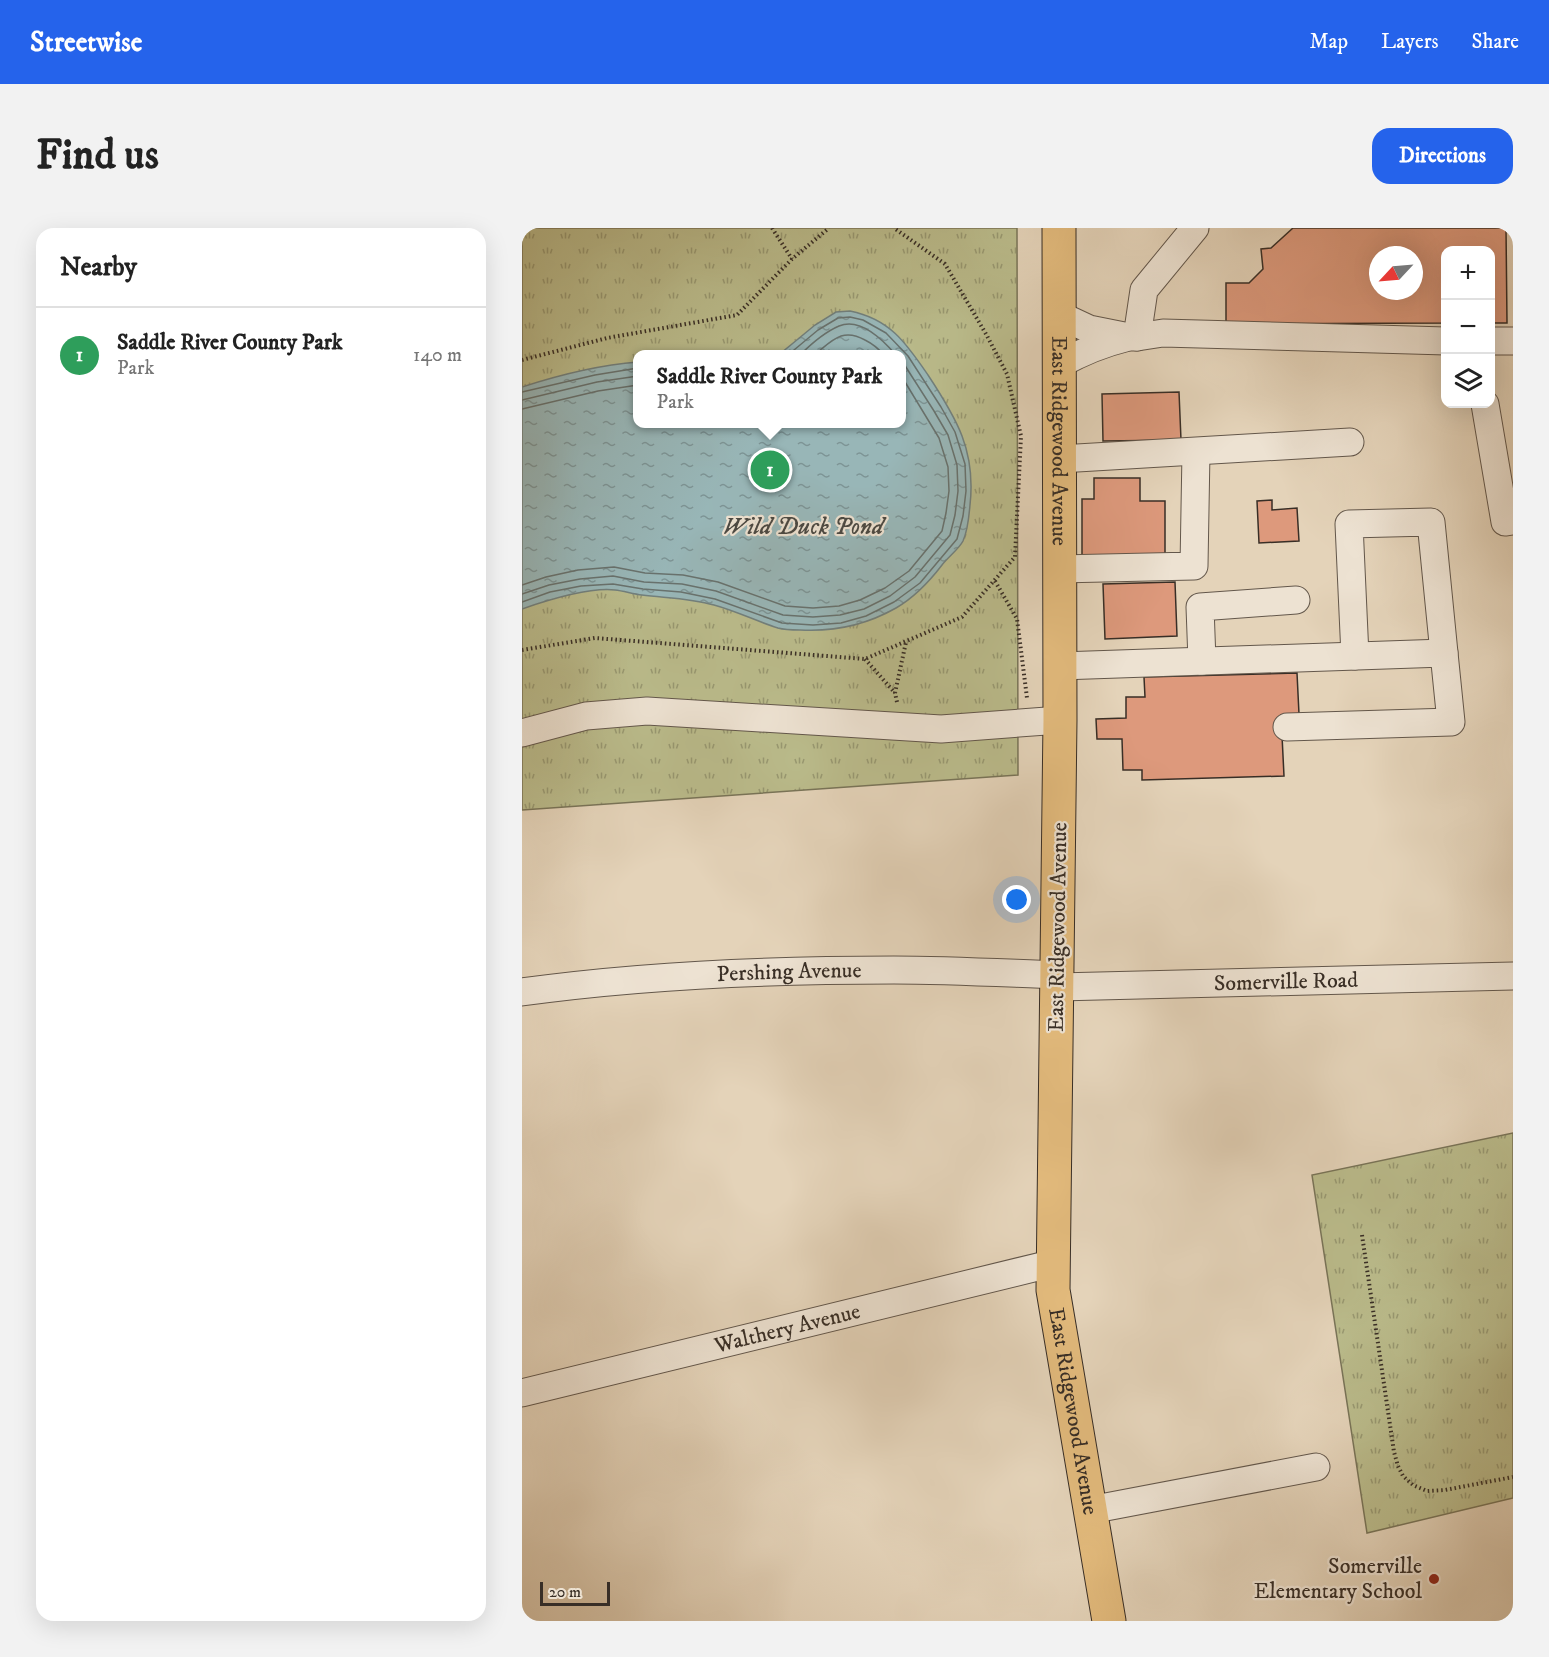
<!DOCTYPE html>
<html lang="en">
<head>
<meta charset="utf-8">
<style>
  :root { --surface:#fff; --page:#f2f2f2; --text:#222; --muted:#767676; --line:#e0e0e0; --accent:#2563eb }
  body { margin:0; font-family:"IM FELL DW Pica",serif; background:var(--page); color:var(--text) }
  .controls { position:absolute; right:18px; top:18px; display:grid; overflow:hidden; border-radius:12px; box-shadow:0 6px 24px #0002 }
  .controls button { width:54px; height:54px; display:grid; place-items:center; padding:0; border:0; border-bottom:2px solid var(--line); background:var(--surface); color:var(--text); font:30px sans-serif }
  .compass { position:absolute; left:847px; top:18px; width:54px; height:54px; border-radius:50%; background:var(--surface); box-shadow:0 6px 24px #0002; rotate:244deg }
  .scale { position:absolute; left:18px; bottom:15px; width:70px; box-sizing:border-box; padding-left:6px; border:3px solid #382e26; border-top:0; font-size:16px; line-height:21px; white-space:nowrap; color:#382e26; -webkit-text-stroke:4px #ede2d2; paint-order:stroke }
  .you { position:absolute; left:495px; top:672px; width:21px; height:21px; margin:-15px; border:4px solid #fff; border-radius:50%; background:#1a73e8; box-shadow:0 0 0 9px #1a73e833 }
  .badge { display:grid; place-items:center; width:39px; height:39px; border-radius:50%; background:var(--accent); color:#fff; font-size:20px; font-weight:700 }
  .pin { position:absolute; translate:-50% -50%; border:3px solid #fff; box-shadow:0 2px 6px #0006 }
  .popup { position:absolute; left:111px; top:122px; width:273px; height:78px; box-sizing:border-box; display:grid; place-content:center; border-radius:12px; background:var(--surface); filter:drop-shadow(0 2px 4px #0005); font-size:20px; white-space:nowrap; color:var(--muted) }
  .popup b { font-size:22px; color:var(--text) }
  .popup::after { content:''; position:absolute; left:50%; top:100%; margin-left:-12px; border:12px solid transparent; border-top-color:var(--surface) }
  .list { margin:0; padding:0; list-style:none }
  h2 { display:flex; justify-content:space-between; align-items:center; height:78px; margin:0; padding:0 24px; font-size:26px }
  h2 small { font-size:20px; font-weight:400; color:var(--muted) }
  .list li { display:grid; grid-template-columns:39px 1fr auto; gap:18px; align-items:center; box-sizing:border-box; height:96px; padding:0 24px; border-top:2px solid var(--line) }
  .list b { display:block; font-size:22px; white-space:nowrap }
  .list p { margin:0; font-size:20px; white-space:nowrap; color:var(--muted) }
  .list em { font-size:20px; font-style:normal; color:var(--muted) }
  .icon { flex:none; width:33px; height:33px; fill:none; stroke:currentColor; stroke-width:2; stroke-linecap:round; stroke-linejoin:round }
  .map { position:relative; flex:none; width:991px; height:1393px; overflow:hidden; border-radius:18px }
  header { display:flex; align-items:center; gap:36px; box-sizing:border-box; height:84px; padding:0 30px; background:var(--accent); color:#fff }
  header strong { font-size:28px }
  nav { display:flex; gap:33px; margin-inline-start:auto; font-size:21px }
  .intro { display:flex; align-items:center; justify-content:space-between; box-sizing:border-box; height:144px; padding:0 36px }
  h1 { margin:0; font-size:42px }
  .button { padding:15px 27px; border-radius:18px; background:var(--accent); color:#fff; font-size:21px; font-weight:700 }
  main { display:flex; gap:36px; padding:0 36px }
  aside { flex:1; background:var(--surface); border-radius:18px; box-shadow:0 6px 24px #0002 }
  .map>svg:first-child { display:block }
</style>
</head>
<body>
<header>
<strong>Streetwise</strong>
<nav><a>Map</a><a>Layers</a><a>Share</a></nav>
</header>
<div class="intro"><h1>Find us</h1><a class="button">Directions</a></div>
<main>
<aside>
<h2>Nearby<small></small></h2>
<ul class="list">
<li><span class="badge" style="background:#2e9e5b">1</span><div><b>Saddle River County Park</b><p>Park</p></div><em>140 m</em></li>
</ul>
</aside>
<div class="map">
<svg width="991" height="1393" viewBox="0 0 991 1393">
  <defs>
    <pattern id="park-tufts" width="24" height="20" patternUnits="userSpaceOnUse" patternTransform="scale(1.5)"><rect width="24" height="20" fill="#babb8b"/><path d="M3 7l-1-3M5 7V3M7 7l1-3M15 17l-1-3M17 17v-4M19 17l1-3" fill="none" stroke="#989871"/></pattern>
    <pattern id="water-ripples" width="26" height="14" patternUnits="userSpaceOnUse" patternTransform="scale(1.5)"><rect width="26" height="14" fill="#98b6b7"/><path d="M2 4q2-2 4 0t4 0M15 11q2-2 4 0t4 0" fill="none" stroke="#7d9495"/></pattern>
  </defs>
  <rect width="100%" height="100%" fill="#e4d3b9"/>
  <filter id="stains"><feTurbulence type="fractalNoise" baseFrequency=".00333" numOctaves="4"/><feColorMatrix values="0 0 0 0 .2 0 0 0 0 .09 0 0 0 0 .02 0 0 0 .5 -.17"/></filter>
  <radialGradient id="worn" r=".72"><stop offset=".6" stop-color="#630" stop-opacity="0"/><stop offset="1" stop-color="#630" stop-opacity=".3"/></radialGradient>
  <!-- park -->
  <g fill="url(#park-tufts)" stroke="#797458" stroke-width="1.5" fill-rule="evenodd">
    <path d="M0,0H495L496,547L0,582ZM116,127H380V196H116Z"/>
    <polygon points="991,905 991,1270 845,1305 790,947"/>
  </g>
  <!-- water -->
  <path fill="url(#water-ripples)" stroke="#72807d" stroke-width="1.5" d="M328,83C368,91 384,115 406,147C435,191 454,223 448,277C447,288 446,302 441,313C437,321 426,329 420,337C407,354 393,369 374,380C344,397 313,404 278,402C271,402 263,402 256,400C234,393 214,383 192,377C168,370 144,370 120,367C111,366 102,363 93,362C66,359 26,372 0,381V159C37,147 77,137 116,134V196H380V127L239,126L259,125L293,97L314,84Z"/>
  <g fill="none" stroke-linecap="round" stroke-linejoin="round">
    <!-- shore -->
    <g stroke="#68726e" stroke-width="1.5">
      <path d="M278,127C289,116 303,104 317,98C338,89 362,113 374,127"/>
      <path d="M292,127C310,113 320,99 343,112C351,116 356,120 362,127"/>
      <polyline points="0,164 73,147 116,140"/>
      <polyline points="0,172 75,154 116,148"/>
      <polyline points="0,181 76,163 116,157"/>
      <polyline points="0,357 24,349 56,342 92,339 123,345 161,347 196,354 263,378 291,380 317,378 338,372 363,360 387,343 420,303 424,285 427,263 426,239 417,210 380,149"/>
      <polyline points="0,366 27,357 58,351 91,348 122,354 160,356 194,363 261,387 291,389 318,387 342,381 368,368 393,349 428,307 433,287 436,263 435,237 426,207 412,183 380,133"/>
      <polyline points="0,374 28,364 59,358 91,356 121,361 159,364 193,371 260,395 291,397 319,395 344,388 372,374 398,355 435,311 441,288 444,263 443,236 433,204 419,179 386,128 364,105 341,92 328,89 316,90 296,102 266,127"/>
    </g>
  </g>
  <!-- building -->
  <g fill="#dd997c" stroke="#382e26" stroke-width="1.5" fill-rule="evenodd">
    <path d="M771,0H984L985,95H969V22H924V95L704,96V55H727L741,41L739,21L749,20ZM856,27H892V63H856Z"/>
    <polygon points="657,164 659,212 581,213 580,166"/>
    <polygon points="572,250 618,250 618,273 643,273 643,333 560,332 560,271 572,271"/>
    <polygon points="750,272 750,282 775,280 777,313 737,315 735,273"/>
    <polygon points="653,354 655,408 583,411 581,356"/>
    <polygon points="775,445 777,486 759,487 762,548 620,552 620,542 601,542 600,511 575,511 574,491 604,490 604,469 623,469 622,449"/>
  </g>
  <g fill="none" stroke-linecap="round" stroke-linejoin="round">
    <defs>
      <g id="minor">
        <polyline points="537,87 567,101 607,109 615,109 641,105 924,113"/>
        <polyline points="615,109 622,62 673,0"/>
        <polyline points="969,113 991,113"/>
        <path d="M538,136C560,124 578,116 603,110"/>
        <polyline points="963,176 983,294 991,293"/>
        <polyline points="538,231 828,214"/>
        <polyline points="537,341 672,338 674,224"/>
        <polyline points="833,428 827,296 909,294 922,425"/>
        <polyline points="680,433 678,379 774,372"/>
        <polyline points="538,438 922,425 929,494 765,499"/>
        <polyline points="0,505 64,488 125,483 419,501 538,492"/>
        <path id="s1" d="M536,759L991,748"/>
        <path id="s2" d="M0,764C123,747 248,742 372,742C426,742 481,745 536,747"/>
        <path id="s3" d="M0,1165L532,1035"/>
        <polyline points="568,1282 794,1239"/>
      </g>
      <g id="major">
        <path id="s4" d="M537,0L538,492L531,1062L587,1393"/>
      </g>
    </defs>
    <!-- minor casing -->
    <use href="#minor" stroke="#63574b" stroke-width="29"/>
    <!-- major casing -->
    <use href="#major" stroke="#382e26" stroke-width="35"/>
    <!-- path -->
    <g stroke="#382e26" stroke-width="4" stroke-dasharray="1.5 3" stroke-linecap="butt">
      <polyline points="250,0 270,31"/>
      <polyline points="0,132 85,110 215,87 270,31 307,0"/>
      <polyline points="473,353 495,391 505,470"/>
      <polyline points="0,422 73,410 343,431 440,389 493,329 499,208 485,146 464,106 423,36 372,0"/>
      <polyline points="343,431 373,465"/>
      <polyline points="375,474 373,465 384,414"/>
      <polyline points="840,1007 872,1224 876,1238 881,1248 891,1257 905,1263 923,1262 991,1249"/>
    </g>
    <!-- minor -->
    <use href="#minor" stroke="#ede2d2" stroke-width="27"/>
    <!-- major -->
    <use href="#major" stroke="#e2ba7c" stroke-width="33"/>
  </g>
  <!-- markers -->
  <circle fill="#8f2418" stroke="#ede2d2" stroke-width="2" cx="912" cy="1351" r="6"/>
  <g text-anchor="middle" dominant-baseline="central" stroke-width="4.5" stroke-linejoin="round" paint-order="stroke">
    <!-- street labels -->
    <g font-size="22" fill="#382e26" stroke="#ede2d2">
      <text stroke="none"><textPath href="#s4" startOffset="213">East Ridgewood Avenue</textPath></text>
      <text transform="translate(536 699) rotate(-89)">East Ridgewood Avenue</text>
      <text stroke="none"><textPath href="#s2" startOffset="268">Pershing Avenue</textPath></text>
      <text stroke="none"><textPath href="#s1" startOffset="228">Somerville Road</textPath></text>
      <text stroke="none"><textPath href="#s3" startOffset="273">Walthery Avenue</textPath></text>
      <text stroke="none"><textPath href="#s4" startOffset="1185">East Ridgewood Avenue</textPath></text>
    </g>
    <!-- poi labels -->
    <g font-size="22" fill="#382e26" stroke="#ede2d2" text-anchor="end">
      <text x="900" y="1338">Somerville<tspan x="900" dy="25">Elementary School</tspan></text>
    </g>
    <!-- water labels -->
    <g font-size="24" font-style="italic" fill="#4b4943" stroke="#ede2d2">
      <text x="281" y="299">Wild Duck Pond</text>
    </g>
  </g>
  <rect width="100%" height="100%" filter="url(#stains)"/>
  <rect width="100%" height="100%" fill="url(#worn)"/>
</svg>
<div class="controls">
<button>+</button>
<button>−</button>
<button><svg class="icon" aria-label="layers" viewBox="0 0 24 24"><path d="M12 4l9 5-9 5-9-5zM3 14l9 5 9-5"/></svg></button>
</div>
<svg class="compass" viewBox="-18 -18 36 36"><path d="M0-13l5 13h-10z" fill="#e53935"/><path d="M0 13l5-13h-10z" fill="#767676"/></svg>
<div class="scale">20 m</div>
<div class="you"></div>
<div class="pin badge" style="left:248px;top:242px;background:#2e9e5b">1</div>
<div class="popup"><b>Saddle River County Park</b>Park</div>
</div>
</main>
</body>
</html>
